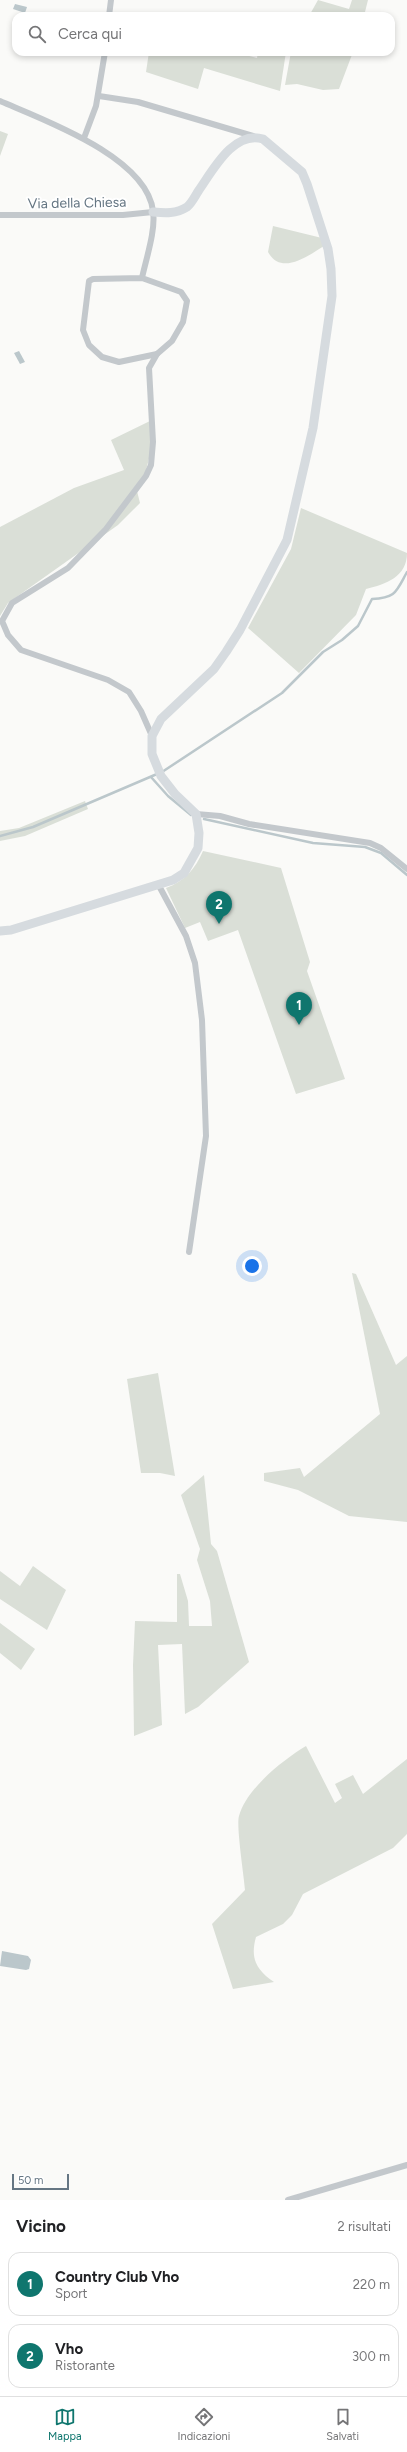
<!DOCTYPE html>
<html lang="it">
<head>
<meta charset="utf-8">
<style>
  :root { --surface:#fff; --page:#f6f6f6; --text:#202124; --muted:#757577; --line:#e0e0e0; --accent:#0f766e }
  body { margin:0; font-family:Figtree,sans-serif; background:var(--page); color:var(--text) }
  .scale { position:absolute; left:12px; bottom:10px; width:57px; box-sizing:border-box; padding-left:4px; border:2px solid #657683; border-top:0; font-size:11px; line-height:14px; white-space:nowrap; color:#657683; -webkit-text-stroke:3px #fff; paint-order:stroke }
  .you { position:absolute; left:252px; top:1266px; width:14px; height:14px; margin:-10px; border:3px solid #fff; border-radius:50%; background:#1a73e8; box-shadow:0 0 0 6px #1a73e833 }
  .badge { display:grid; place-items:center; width:26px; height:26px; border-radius:50%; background:var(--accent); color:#fff; font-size:13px; font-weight:700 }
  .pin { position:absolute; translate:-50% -33px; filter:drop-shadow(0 1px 2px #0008) }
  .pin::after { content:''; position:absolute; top:21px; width:14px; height:12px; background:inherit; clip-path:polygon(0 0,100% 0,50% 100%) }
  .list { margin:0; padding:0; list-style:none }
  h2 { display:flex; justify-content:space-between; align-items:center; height:52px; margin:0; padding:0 16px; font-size:17px }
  h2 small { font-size:13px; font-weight:400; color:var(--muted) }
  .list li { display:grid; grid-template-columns:26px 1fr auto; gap:12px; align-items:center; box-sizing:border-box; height:64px; margin:0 8px 8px; padding:0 8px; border:1px solid var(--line); border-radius:12px }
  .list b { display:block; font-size:15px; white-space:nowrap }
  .list p { margin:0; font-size:13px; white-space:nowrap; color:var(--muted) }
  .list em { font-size:13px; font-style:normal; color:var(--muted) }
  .icon { flex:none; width:22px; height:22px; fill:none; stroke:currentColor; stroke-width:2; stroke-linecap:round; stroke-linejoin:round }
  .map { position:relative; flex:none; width:407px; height:2200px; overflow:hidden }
  .search { position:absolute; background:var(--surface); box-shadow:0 2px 6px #0003; left:12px; right:12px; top:12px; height:44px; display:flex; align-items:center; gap:10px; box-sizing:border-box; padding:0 14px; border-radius:12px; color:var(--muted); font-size:15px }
  .sheet { height:196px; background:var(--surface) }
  nav { display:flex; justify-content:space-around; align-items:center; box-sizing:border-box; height:56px; border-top:1px solid var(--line); background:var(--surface); font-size:11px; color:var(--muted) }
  nav a { display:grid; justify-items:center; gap:2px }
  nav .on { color:var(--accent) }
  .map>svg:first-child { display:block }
</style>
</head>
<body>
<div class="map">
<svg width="407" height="2200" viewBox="0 0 407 2200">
  <rect width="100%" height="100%" fill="#fafaf8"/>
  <!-- green -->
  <g fill="#dadfd7">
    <polygon points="318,0 349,9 352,0 368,0 364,16 309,16"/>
    <polygon points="149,52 234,52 257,58 258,52 286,52 280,91 204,68 198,89 146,72"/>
    <polygon points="291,52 353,52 339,89 323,90 297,84 285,85"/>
    <polygon points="0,131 8,134 0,156"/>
    <path d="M273,226L322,238L324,246C308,256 281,276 268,252Z"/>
    <polygon points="150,421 151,451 145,474 137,491 140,503 118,525 8,603 0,616 0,527 74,488 124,470 111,440"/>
    <path d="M301,508L407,553C407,577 386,584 366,589L356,615L299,673L248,628L291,549Z"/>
    <polygon points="85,801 88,809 25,836 0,841 0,831 19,828"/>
    <path d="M203,851L281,868L310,962L307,971L345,1079L296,1094L238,930L208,941L200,922L185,928L166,888C185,881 195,869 203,851Z"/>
    <polygon points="352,1273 356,1274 396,1365 407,1356 407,1522 349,1516 298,1490 264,1481 264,1473 300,1468 304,1477 380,1414"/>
    <polygon points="158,1373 175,1476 160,1473 141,1473 127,1379"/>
    <polygon points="204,1475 211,1544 217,1551 249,1662 198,1707 185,1714 182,1644 158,1645 162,1725 134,1736 133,1665 135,1621 177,1622 177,1574 180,1574 188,1601 189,1626 212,1626 210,1601 197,1560 200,1549 181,1495"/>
    <polygon points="33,1566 66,1590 47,1630 0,1599 0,1571 20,1586"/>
    <polygon points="0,1623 35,1649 21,1670 0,1653"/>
    <path d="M306,1746L335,1803L342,1798L335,1784L353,1775L363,1794L407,1759V1834L393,1848L303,1894L292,1915L283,1924L256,1937C250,1958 256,1970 274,1982L233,1989L212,1924L245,1890C244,1876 236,1826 239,1816C247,1788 283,1760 306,1746Z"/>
  </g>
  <!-- water -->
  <g fill="#bbc7cb">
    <polygon points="15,4 27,7 25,13 13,9"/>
    <polygon points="19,351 25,362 20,364 14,353"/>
    <polygon points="2,1951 28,1956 31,1960 29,1969 26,1970 0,1966"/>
  </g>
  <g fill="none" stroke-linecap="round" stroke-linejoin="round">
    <!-- stream -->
    <g stroke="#bbc7cb" stroke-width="2.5">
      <path d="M162,772L282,693L323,652L342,640L358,626L372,599C396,598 396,592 407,572"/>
      <polyline points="151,777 168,796 191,815"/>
      <polyline points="204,819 313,843 365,847 381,853 407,875"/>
      <polyline points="0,836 33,827 157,774"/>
    </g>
    <!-- street -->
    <g stroke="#c3c8cc" stroke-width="6">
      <polyline points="109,16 111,0"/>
      <polyline points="99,96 138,102 253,136"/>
      <path d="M0,101C44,120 147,157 153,211C156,230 146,259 142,278L93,279L89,281L83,330L89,345L102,357L119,362L157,354L172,341L183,322L187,301L181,292L142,278"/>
      <polyline points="84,138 96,106 105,52"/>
      <polyline points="0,215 123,215 153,212"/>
      <polyline points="152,736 141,711 129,692 108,680 21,650 8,635 2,621 12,603 68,568 106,529 146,476 151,465 153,442 149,368 157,354"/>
      <polyline points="196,814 220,816 249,824 370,843 381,848 407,869"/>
      <polyline points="158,884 186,936 195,963 202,1020 206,1136 189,1252"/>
      <polyline points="288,2200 407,2165"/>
    </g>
    <!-- secondary -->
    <path stroke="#d6dbdf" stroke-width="9" d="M0,931L11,930L173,880L184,873L198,848L199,833L196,814L175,794L161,776L152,754V736L161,719L214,669L226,652L240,630L287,540L313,428L332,296L331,269L328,249L307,184L302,172L263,139C234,130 213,170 199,190C195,196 192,203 187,207C176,214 165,213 153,212"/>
  </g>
  <g text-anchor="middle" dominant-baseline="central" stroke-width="4" stroke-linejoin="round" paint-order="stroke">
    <!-- street labels -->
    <g font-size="14" fill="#657683" stroke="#fff">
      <text transform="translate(77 203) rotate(-1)">Via della Chiesa</text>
    </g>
  </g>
</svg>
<div class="scale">50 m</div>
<div class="you"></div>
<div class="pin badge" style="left:299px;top:1025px">1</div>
<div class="pin badge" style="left:219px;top:924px">2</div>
<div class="search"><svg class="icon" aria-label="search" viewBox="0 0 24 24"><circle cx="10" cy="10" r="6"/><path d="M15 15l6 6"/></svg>Cerca qui</div>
</div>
<section class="sheet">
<h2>Vicino<small>2 risultati</small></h2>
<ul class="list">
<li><span class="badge">1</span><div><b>Country Club Vho</b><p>Sport</p></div><em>220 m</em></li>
<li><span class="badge">2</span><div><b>Vho</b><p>Ristorante</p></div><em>300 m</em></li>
</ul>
</section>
<nav>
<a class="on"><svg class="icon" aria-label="map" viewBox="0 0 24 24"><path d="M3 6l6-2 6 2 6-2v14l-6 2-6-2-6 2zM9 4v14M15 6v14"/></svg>Mappa</a>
<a><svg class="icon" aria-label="directions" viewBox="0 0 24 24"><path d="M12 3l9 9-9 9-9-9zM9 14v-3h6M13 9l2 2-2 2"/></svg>Indicazioni</a>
<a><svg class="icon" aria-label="saved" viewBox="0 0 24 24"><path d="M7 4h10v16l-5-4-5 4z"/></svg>Salvati</a>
</nav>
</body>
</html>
